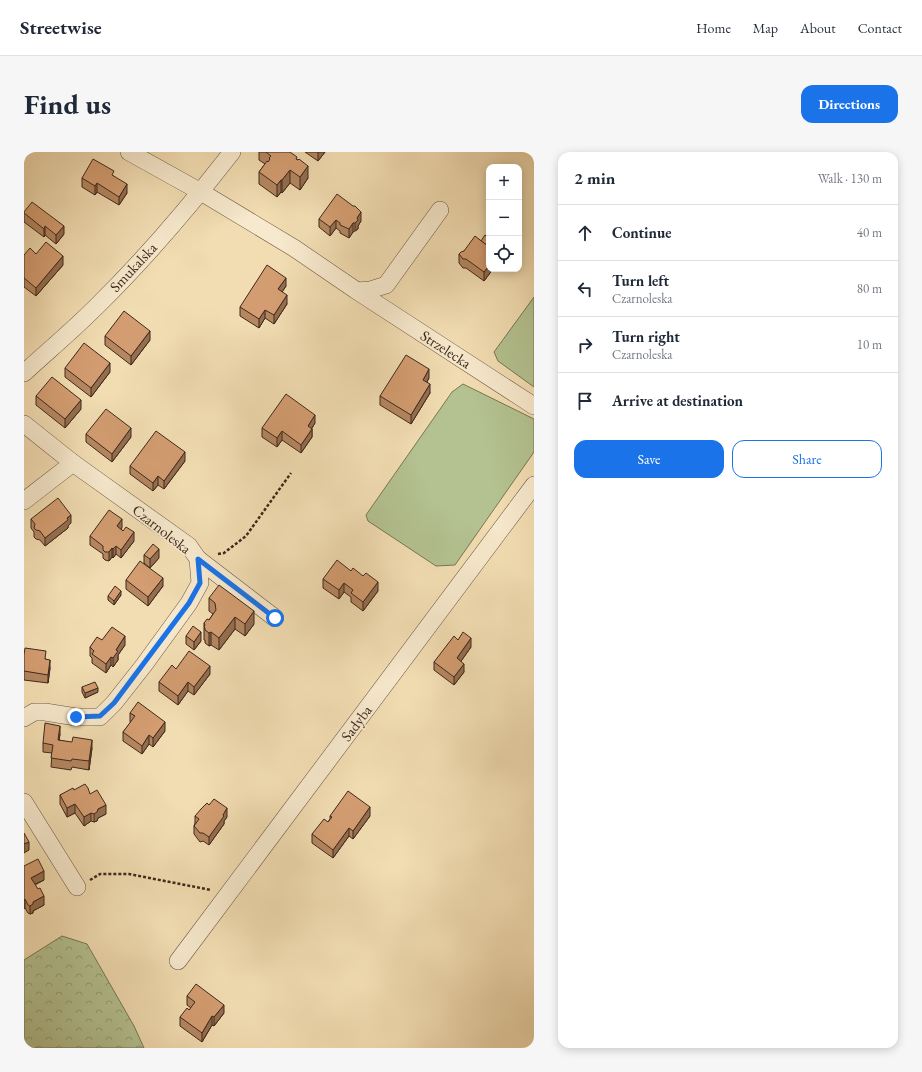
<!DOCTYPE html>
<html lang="en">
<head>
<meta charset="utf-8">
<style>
  :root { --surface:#fff; --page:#f6f6f7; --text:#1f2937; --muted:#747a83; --line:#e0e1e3; --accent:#1a73e8 }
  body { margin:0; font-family:"EB Garamond",serif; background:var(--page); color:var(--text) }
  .controls { position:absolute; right:12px; top:12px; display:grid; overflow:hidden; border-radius:8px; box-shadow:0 2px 10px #0003 }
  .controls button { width:36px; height:36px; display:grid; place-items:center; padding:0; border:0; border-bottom:1px solid var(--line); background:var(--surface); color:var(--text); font:20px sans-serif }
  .stop { position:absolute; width:12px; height:12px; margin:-9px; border:3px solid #1a73e8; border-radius:50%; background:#fff }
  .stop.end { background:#1a73e8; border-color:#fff; box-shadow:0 1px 4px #0008 }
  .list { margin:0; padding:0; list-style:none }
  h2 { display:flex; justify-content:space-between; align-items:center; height:52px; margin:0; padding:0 16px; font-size:17px }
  h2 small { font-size:13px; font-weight:400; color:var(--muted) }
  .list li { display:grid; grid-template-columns:26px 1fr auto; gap:12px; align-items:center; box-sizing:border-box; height:56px; padding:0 16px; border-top:1px solid var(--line) }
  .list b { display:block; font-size:15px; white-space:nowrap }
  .list p { margin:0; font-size:13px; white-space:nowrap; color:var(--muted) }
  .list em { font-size:13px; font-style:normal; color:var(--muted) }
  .actions { display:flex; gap:8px; padding:12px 16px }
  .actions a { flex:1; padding:9px 0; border:1px solid var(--accent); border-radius:12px; text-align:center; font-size:14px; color:var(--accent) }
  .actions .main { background:var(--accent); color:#fff }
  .icon { flex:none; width:22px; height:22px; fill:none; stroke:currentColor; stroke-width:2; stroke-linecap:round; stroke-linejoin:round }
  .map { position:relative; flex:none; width:510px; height:896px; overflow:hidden; border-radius:12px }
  header { display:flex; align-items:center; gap:24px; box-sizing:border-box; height:56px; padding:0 20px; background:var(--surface); border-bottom:1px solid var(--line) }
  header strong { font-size:19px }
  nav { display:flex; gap:22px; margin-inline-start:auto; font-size:14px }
  .intro { display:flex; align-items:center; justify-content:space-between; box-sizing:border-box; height:96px; padding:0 24px }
  h1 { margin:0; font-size:28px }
  .button { padding:10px 18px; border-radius:12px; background:var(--accent); color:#fff; font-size:14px; font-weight:700 }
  main { display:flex; gap:24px; padding:0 24px }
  aside { flex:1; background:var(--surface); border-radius:12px; box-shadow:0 2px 10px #0003 }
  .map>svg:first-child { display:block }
</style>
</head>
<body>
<header>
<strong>Streetwise</strong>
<nav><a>Home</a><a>Map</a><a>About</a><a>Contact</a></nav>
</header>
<div class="intro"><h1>Find us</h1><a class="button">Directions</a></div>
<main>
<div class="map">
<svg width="510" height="896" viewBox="0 0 510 896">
  <defs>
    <pattern id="forest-crowns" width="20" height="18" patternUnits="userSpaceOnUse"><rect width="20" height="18" fill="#b4c291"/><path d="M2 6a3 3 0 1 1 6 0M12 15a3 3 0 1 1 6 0" fill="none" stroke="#949e76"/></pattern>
  </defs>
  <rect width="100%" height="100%" fill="#f2ddb2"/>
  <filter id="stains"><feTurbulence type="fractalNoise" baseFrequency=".005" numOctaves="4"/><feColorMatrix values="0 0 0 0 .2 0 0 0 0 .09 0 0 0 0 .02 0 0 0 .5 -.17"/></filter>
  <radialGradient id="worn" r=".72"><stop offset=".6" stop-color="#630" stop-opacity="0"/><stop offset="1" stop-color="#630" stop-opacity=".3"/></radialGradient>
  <!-- green -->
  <g fill="#b4c291" stroke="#797557">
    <polygon points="510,145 510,235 474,209 470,200"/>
    <polygon points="439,232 510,267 510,300 431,413 412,414 344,369 342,363 428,240"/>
  </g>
  <!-- forest -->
  <polygon fill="url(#forest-crowns)" stroke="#797557" points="38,784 63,792 110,874 120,896 0,896 0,808"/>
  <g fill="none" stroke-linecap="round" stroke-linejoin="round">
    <defs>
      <g id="street">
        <polyline points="105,0 177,40 270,96 333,139 346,138 362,133 416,58"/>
        <polyline points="333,139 510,254"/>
        <path d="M0,221C24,199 49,178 72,155C121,107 166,54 208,0"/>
        <polyline points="0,272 49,311 165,394 174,407 176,431 165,451 120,513 90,551 76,565 52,565 21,560 10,560 0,566"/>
        <polyline points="0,349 49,311"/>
        <polyline points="174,407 251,466"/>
        <polyline points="0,650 53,735"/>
        <polyline points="154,809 510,333"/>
      </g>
    </defs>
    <!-- street casing -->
    <use href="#street" stroke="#6b5542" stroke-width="18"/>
    <!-- path -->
    <g stroke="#3e281d" stroke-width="2.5" stroke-dasharray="3 2" stroke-linecap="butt">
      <polyline points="194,402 200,401 222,384 267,321"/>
      <polyline points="66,728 76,722 105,722 187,738"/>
    </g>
    <!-- street -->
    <use href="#street" stroke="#f7e9cd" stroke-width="17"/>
  </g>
  <!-- wall -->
  <g fill="#b58761" stroke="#3e281d">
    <polygon points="235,0 266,0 273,7 284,26 276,38 266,31 258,41 257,40 253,45 235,32 235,20 241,12 235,8"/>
    <polygon points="281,0 301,0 294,9"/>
    <polygon points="90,24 103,41 95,53 73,40 71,43 58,35 58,26"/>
    <polygon points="0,60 40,82 32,92 21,83 20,85 0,70"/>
    <polygon points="295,67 337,69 334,74 334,77 331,79 329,80 325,86 316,81 316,79 312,76 306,84 295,75"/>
    <polygon points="457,89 465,117 469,117 460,129 442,116 439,116 435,111 435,102"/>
    <polygon points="12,102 39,113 12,144 0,135 0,103"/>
    <polygon points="262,134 258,140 263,152 250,172 241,166 235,176 216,164 216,155"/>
    <polygon points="81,184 126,188 107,213 81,193"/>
    <polygon points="41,216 86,220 67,245 41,225"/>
    <polygon points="405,226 403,230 406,241 387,272 356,253 356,244"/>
    <polygon points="12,244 57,257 41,276 12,253"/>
    <polygon points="291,271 288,276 288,285 277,301 258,288 253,295 238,285 238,276"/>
    <polygon points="62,282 107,285 88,310 62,290"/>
    <polygon points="161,309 140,337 134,333 129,339 106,322 106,314"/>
    <polygon points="7,367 47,371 44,374 44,376 21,394 16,388 12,387 10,385 10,380 7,376"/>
    <polygon points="98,376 97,377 110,389 97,406 92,402 89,406 88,405 85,409 81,408 79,406 79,402 66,393 66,384"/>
    <polygon points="120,403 135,406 126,416 120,411"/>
    <polygon points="299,427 354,439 339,459 327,450 327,445 320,440 315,447 299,436"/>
    <polygon points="102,428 139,434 124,454 102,437"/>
    <polygon points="97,443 90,453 84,448 84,444"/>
    <polygon points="185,446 230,472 221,484 211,477 195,498 187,493 185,494 181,491 181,488 180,488 180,471 185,468 189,462 185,459"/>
    <polygon points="162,484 177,489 170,498 162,492"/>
    <polygon points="78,488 101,493 94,503 94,508 89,515 87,513 82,521 68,511 68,506 66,504 66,495"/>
    <polygon points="434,488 447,495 437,509 440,520 430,533 410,518 410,510"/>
    <polygon points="0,503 22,507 26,516 24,531 0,528"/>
    <polygon points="152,517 186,522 170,543 164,539 154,553 135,539 135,530"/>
    <polygon points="58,535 74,540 61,546 58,540"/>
    <polygon points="106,561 141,579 129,595 125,592 118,602 99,589 99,580 107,570 106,570"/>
    <polygon points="36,582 35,588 68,596 65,618 48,615 47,618 27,615 28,601 19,600 19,591"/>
    <polygon points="50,638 66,642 82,662 74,666 73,669 70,670 67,669 60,674 51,661 43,665 36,652 36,643"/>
    <polygon points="171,664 203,665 200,669 200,672 185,693 179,689 176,690 170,682 170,674 171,671"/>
    <polygon points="306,664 346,664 329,687 325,684 309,706 288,691 288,682 304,670 306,667"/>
    <polygon points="0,714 20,728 11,733 20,753 9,759 9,761 6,762 4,761 1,756 0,757"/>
    <polygon points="163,844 200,861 190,874 188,873 178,890 156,874 156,865 165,858 167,856 163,853"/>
  </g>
  <!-- shaded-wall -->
  <g fill="#946e4f" stroke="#3e281d">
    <polygon points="294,0 301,0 294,9"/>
    <polygon points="284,14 284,26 276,38 276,25"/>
    <polygon points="266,18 266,31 258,41 258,28"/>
    <polygon points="257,28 257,40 253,45 253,33"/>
    <polygon points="73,31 73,40 71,43 71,34"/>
    <polygon points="103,32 103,41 95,53 95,45"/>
    <polygon points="337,60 337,69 334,74 334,77 331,79 331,71 333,66"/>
    <polygon points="312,68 312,76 306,84 306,75"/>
    <polygon points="329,71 329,80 325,86 325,77"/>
    <polygon points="21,74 21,83 20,85 20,77"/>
    <polygon points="40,74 40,82 32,92 32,83"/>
    <polygon points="39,104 39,113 12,144 12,136"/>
    <polygon points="465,114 465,117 469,117 460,129 460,120"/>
    <polygon points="262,126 262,134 254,146 254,137"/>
    <polygon points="263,143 263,152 250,172 250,163"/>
    <polygon points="241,158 241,166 235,176 235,167"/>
    <polygon points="126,179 126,188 107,213 107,204"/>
    <polygon points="86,211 86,220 67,245 67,236"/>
    <polygon points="405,217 405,226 399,236 399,228"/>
    <polygon points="406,232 406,241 387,272 387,263"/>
    <polygon points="57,248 57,257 41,276 41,267"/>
    <polygon points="291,263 291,271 284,282 284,274"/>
    <polygon points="107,276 107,285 88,310 88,302"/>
    <polygon points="288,277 288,285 277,301 277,293"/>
    <polygon points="258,279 258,288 253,295 253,286"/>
    <polygon points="161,300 161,309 140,337 140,329"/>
    <polygon points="134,324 134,333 129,339 129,331"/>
    <polygon points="47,363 47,371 44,374 44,376 21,394 21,386"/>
    <polygon points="98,367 98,376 93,383 93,374"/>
    <polygon points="110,380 110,389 97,406 97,398"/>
    <polygon points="92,394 92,402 89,406 89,397"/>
    <polygon points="88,396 88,405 85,409 85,400"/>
    <polygon points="135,397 135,406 126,416 126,407"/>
    <polygon points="139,426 139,434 124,454 124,445"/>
    <polygon points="354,430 354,439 339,459 339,450"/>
    <polygon points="320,431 320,440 315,447 315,438"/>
    <polygon points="97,439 97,443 90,453 90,449"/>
    <polygon points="230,459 230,472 221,484 221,472"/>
    <polygon points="211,465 211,477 195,498 195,486"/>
    <polygon points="177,480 177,489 170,498 170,490"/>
    <polygon points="187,480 187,493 185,494 185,481"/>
    <polygon points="101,484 101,493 94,503 94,508 89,515 89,506 92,498"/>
    <polygon points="447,486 447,495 433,515 433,506"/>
    <polygon points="87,505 87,513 82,521 82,512"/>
    <polygon points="26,508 26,516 24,531 24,523"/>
    <polygon points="440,512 440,520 430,533 430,525"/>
    <polygon points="186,514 186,522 170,543 170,535"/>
    <polygon points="164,530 164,539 154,553 154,544"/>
    <polygon points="74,536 74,540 61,546 61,541"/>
    <polygon points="141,570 141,579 129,595 129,586"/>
    <polygon points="36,574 36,582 34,596 34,588"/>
    <polygon points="125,583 125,592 118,602 118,594"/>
    <polygon points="68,588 68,596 65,618 65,609"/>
    <polygon points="51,652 51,661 43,665 43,656"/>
    <polygon points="82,653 82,662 74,666 73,669 70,670 70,662 74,657"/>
    <polygon points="346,655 346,664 329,687 329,679"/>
    <polygon points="203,656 203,665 200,669 200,672 185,693 185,685"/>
    <polygon points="67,661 67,669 60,674 60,665"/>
    <polygon points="325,676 325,684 309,706 309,698"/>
    <polygon points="5,690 5,698 0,701 0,692"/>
    <polygon points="20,719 20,728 7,734 7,726"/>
    <polygon points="20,744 20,753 9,759 9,761 6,762 6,754 9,750"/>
    <polygon points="1,747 1,756 0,757 0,748"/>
    <polygon points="200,853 200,861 190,874 190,865"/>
    <polygon points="188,864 188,873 178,890 178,881"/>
  </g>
  <!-- building -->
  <g fill="#d39d71" stroke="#3e281d">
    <polygon points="242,0 266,0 273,5 272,7 274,8 275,7 284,14 276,25 266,18 258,28 257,28 253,33 235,20 243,9 244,10 246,7 245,6 247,4"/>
    <polygon points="69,7 90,19 88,23 103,32 95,45 73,31 71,34 58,26"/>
    <polygon points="313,42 329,54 331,54 337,60 333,66 334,68 331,71 329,71 325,77 316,73 316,71 312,68 306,75 295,67"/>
    <polygon points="8,50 40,74 32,83 21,74 20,77 0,61 0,60"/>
    <polygon points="461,83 465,86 465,95 457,89"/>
    <polygon points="451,84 465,95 465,114 460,120 442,107 439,107 435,102 437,100 440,99"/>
    <polygon points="22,90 39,104 12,136 0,126 0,103 6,96 12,102"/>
    <polygon points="243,113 262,126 254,137 263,143 250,163 241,158 235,167 216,155"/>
    <polygon points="100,159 126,179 107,204 81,184"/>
    <polygon points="60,191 86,211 67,236 41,216"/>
    <polygon points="382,203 405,217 399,228 406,232 387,263 356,244"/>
    <polygon points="28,225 57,248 41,267 12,244"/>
    <polygon points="262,242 291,263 284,274 288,277 277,293 258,279 253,286 238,276"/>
    <polygon points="82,257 107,276 88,302 62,282"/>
    <polygon points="132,279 161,300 140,329 134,324 129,331 106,314"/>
    <polygon points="34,346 47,363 43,366 44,368 21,386 16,379 12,378 10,376 11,372 7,367"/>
    <polygon points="85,358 98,367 93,374 99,379 102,375 110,380 97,398 92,394 89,397 88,396 85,400 81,400 79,398 79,394 66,384"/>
    <polygon points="129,392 135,397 126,407 120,403"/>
    <polygon points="313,408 327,419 329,416 339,424 342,421 354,430 339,450 327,441 329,438 320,431 315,438 299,427"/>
    <polygon points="116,409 139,426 124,445 102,428"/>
    <polygon points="195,433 230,459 221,472 211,465 195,486 187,480 185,481 181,478 181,476 180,475 181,473 180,471 183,467 185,468 192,458 191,451 185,446"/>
    <polygon points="91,434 97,439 90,449 84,444"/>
    <polygon points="169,474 177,480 170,490 162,484"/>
    <polygon points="88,475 101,484 92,498 94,499 89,506 87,505 82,512 68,502 70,499 66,495 73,485 78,488"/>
    <polygon points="439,480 447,486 433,506 440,512 430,525 410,510 430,484 434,488"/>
    <polygon points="1,496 22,499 21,507 26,508 24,523 0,519 0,503"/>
    <polygon points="165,499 186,514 170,535 164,530 154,544 135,530 148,513 152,517"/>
    <polygon points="71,530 74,536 61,541 58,535"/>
    <polygon points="114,550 141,570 129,586 125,583 118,594 99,580 111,564 106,561"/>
    <polygon points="21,571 36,574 34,588 48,590 49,585 68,588 65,609 48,607 47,609 27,606 29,593 19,591"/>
    <polygon points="61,632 64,636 66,642 73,638 82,653 74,657 73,660 70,662 67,661 60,665 51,652 43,656 36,643 49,636 50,638"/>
    <polygon points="324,639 346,655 329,679 325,676 309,698 288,682 300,667 304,670 308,665 306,664"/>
    <polygon points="190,647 203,656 199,663 200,664 185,685 179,681 176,681 170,674 175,667 171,664 177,657 183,651 185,653"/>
    <polygon points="0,681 5,690 0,692"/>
    <polygon points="14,707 20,719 7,726 14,737 16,736 20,744 9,750 9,752 6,754 4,753 1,747 0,748 0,714"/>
    <polygon points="172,832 200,853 190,865 188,864 178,881 156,865 163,856 165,858 171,850 163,844"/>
  </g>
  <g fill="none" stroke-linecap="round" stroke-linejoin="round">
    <!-- route -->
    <polyline stroke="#1a73e8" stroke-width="5" points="52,565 76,564 90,551 165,451 176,431 174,407 251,466"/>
  </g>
  <g text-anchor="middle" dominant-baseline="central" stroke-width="3.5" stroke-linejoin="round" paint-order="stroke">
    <!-- street labels -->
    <g font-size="15" fill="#3e281d" stroke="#f7e9cd">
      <text transform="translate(109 115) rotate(-47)">Smukalska</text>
      <text transform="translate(422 197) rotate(33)">Strzelecka</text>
      <text transform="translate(138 377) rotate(38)">Czarnoleska</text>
      <text transform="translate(332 571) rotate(-53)">Sadyba</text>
    </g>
  </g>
  <rect width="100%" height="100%" filter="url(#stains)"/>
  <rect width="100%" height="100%" fill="url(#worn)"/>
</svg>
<div class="controls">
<button>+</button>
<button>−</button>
<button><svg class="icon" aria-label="locate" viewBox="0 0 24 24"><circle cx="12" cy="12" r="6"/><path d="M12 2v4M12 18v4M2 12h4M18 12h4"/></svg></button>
</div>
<div class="stop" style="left:251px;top:466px"></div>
<div class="stop end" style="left:52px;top:565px"></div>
</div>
<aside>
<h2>2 min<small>Walk · 130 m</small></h2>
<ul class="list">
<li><svg class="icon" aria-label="ahead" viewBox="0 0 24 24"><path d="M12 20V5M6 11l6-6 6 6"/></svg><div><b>Continue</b></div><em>40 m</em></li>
<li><svg class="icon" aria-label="left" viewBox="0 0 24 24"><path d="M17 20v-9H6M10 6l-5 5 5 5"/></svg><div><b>Turn left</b><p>Czarnoleska</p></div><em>80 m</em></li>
<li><svg class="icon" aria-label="right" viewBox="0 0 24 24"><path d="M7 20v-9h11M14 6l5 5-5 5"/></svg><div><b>Turn right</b><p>Czarnoleska</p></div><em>10 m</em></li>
<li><svg class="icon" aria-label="arrive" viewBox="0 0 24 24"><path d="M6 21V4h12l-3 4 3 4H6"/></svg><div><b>Arrive at destination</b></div></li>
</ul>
<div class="actions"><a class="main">Save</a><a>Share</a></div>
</aside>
</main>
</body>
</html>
